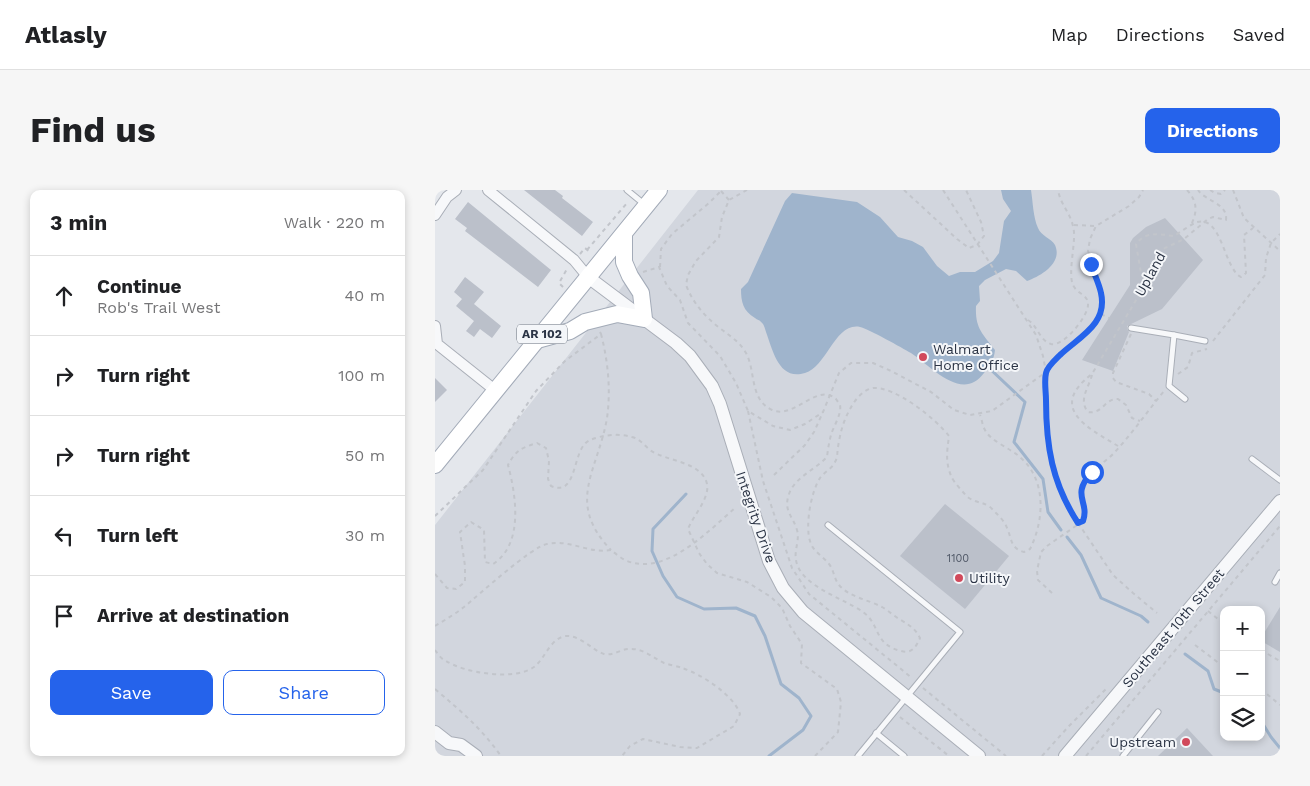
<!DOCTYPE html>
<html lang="en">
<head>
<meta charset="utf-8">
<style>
  :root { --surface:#fff; --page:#f6f6f6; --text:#202124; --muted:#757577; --line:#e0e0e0; --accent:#2563eb }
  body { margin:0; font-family:"Work Sans",sans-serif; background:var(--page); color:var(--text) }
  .controls { position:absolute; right:15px; bottom:15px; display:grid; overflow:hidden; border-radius:10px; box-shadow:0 2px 8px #0003 }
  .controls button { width:45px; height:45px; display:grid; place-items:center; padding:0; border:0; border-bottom:1px solid var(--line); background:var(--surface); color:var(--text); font:25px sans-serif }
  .stop { position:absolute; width:15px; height:15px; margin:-11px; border:4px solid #2563eb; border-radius:50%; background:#fff }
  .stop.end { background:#2563eb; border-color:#fff; box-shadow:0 1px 5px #0008 }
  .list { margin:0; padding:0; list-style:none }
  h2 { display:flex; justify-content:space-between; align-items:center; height:65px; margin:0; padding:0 20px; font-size:21px }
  h2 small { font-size:16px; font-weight:400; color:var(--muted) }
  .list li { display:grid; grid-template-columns:32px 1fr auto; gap:15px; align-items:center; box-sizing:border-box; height:80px; padding:0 20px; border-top:1px solid var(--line) }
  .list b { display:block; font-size:19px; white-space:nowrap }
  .list p { margin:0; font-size:16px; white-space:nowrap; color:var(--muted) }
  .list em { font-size:16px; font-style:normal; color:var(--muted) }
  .actions { display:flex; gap:10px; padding:15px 20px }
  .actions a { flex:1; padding:11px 0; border:1px solid var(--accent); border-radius:10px; text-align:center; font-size:18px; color:var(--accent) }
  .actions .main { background:var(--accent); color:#fff }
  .icon { flex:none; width:28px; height:28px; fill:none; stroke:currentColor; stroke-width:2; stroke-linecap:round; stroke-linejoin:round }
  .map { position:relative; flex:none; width:845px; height:566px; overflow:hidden; border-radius:10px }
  header { display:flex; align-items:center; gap:30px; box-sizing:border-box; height:70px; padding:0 25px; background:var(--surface); border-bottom:1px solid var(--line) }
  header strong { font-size:24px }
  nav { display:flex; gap:28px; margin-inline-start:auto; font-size:18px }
  .intro { display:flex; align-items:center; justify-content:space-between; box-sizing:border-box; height:120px; padding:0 30px }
  h1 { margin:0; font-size:35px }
  .button { padding:12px 22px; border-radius:10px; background:var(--accent); color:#fff; font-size:18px; font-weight:700 }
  main { display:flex; gap:30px; padding:0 30px }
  aside { flex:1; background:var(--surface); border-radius:10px; box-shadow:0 2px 8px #0003 }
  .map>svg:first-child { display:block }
</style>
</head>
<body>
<header>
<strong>Atlasly</strong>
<nav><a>Map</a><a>Directions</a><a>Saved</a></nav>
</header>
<div class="intro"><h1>Find us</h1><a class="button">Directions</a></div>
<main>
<aside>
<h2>3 min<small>Walk · 220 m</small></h2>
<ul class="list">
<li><svg class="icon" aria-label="ahead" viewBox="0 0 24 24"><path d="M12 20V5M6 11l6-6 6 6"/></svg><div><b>Continue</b><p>Rob's Trail West</p></div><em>40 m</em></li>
<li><svg class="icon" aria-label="right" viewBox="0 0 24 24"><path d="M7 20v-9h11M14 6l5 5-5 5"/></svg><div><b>Turn right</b></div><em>100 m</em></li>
<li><svg class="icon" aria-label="right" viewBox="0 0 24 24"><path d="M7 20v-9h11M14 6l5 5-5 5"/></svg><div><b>Turn right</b></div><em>50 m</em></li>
<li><svg class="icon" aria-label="left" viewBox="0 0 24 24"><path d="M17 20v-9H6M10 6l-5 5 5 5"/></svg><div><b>Turn left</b></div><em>30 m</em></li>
<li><svg class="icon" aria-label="arrive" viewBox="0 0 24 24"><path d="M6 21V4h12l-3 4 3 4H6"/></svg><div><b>Arrive at destination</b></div></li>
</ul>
<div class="actions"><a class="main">Save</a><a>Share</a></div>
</aside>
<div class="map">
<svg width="845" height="566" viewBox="0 0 845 566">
  <rect width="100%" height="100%" fill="#e4e7ec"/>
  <!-- built -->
  <path fill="#d2d6de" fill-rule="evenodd" d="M263,0H845V566H0V335ZM789,420H826V547H789Z"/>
  <!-- water -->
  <path fill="#9fb4cc" d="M566,0H596C598,12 598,27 603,38C606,46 616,48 620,55C628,73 606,86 592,91L581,81L571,79L550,90L544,96L545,111L541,116C540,138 547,143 560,160C559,170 555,175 549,183C527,213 496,176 476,163C467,158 434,139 425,137C400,132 392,177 370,183C344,191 338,161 331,142C330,139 329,134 326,132C325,130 322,130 320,128C308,121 306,112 306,99L313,92L350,11L357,3L422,12L445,27L463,47L477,51L488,57L502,76L514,86L525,82H540L558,71L564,63L569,31L576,21L568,9Z"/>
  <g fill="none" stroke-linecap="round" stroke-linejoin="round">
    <!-- stream -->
    <g stroke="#9fb4cc" stroke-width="3">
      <polyline points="553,177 590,212 579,252 608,289 613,322 626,340"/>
      <polyline points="251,304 218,339 217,361 228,386 242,407 269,419 301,418 320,426 330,446 346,494 364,508 376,526 368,540 334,566"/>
      <polyline points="632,347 646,365 666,408 706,426 713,432"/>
      <polyline points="750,464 773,481 779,499 789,503"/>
      <polyline points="826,531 836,547 845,558"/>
    </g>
  </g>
  <!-- building -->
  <g fill="#bbc0ca">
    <polygon points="89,0 120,0 128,6 127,8 158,32 147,46"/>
    <polygon points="33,12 116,80 103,97 30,41 32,38 20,29"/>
    <polygon points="730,28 768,70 727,119 692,136 692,139 694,142 678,181 647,170 695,95 695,53 698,48 711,37"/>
    <polygon points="30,87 49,102 39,114 66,136 57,148 45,139 39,147 31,141 39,131 21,116 27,109 19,102"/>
    <polygon points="0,188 12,200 0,212"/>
    <polygon points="510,314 574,366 530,419 465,366"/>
    <polygon points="845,417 845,462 826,451 826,448"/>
    <polygon points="752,538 778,566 723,566"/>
  </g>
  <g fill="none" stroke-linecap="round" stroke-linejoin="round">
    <defs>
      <g id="service">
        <polyline points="192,0 209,14"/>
        <polyline points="696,138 739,145 734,196 750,209"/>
        <polyline points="739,145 770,151"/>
        <polyline points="817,269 845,290"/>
        <polyline points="393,335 525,442 423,566"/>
        <polyline points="840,392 845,383"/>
        <polyline points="441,543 469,566"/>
        <polyline points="688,566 723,522"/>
      </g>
      <g id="minor">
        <polyline points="53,0 139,70 153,87"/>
        <polyline points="0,25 12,7 21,0"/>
        <polyline points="0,136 2,154 61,201"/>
      </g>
      <g id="tertiary">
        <polyline points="153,87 241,153 255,166 277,196 285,214 334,371 348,398 368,422 544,566"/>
        <polyline points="0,542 14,553 26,555 41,566"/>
        <polyline points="630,566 845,311"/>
      </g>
      <g id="primary">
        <polyline points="102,150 135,141 150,132 182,124 209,129 206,103 195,86 189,72 189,44"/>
        <polyline points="0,275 224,0"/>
      </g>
    </defs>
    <!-- service casing -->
    <use href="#service" stroke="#a9aeb7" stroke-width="7"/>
    <!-- minor casing -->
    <use href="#minor" stroke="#a9aeb7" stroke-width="12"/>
    <!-- tertiary casing -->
    <use href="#tertiary" stroke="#a9aeb7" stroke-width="14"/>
    <!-- primary casing -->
    <use href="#primary" stroke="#a3abb8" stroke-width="18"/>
    <!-- path -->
    <g stroke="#c2c5cb" stroke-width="2" stroke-dasharray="4 4" stroke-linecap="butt">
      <path d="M312,0L294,10L287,27L284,47L261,71L253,85L251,95C258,113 270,127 286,139C295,146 305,152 311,163C321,181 314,209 337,220C359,230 382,192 401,209C401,209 405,215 405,215C407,224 398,237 396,245C394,252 393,259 392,267C380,280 360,287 354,304C348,321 358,326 362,340C365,350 359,360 361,370C365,396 408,408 428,422C446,435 438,454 466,461C477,464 481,457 485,448C480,438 475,436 466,430C460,427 454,421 447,417C434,410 414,407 404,395C399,389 399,380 394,374C388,366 378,362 375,351C370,335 376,302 385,288C389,282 397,279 400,272C403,267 402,262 403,257C405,244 408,232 414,221C419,211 427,200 438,198C460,196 501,229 514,246C512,261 510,273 517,288C519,292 530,305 534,308C545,315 550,310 561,323C565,327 570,332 572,338C577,349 575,358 589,362L595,359C609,331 612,291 586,268C577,259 555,251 550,240C547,235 547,229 545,225"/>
      <polyline points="469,0 522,49 534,58 542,55 549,46 546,32 531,0"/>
      <polyline points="508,0 601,145 608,166 611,182 611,243 621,290 637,324 678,385 698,403 722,423"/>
      <path d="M752,0C762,11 763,21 756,35"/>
      <polyline points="775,0 780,3 786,4 790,0"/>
      <polyline points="798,0 809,28 845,61"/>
      <polyline points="286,1 294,10"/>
      <polyline points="639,35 661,36"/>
      <polyline points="152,60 192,13"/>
      <polyline points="145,64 150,58 156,63"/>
      <polyline points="225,77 226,59 237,44 274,13 287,0"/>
      <polyline points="208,82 224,77 232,96 245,110 253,133 285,166 301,193 313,221 338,236 355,240 370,234 388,222 404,183 416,173 438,173 456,181 496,202 519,220 535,225 557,221 611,182 619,171 657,139 666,124 668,113 666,102 653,61 655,49 661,36 694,16 704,7 708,0"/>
      <path d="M718,91L706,83L701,54C711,41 724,44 738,46C745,43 756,34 762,32C787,25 789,79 806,87L811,83L809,45L818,38"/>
      <polyline points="128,97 124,93 132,79"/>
      <polyline points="666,124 674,128"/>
      <path d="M593,130C602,135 605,151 616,154C629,157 653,126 653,115C654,105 642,104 638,95C633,84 640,56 639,42C637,23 626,17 623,0"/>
      <path d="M166,144C173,171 176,200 172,228C163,281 130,312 176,360"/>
      <polyline points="696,144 678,183 678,188 681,192 714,204 721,211"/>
      <polyline points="778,151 830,85 831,68 836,53 845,44"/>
      <polyline points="743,184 753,177 757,163 772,159"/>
      <path d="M657,185C654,197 643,210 653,222C667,225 670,208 683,209L691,215L697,228L705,231"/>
      <polyline points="313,221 328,291 357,378 374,404 477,488"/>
      <path d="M683,256C653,238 612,218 657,184L719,80L720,70L724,61L749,49L773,29L778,27L791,30C793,13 770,11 763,0"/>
      <polyline points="339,285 370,255 379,242 388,222"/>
      <polyline points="0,326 48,280 101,201 130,171 166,144 165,142"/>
      <path d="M0,384L12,398L21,399L30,392V376L25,342L36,332L49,340L50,372L58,374C89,354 81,305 73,275C81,260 86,258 102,253L111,258L114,271L113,289L116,296C144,308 136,258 155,250C167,245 184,243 197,247C205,249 209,255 215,260C229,271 267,271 272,294C275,308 258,326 253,339L264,363L272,374L282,383L312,392L336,407L347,418L355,436L367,454L366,473L402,499L406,512L403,542L380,566"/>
      <path d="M617,403L603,390L602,381L606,362L612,356L648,331C653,318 642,306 648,294C655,280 668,274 678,264C696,245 712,222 729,201"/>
      <polyline points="773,421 789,434"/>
      <path d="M0,436C10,430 20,424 29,417C45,404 96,357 112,354C136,349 153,364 176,360C181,364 187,369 192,371C231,386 272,342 299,319"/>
      <polyline points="826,440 830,442"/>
      <polyline points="760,455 789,477"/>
      <path d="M0,460C3,464 6,469 11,471C30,483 79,491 99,477C110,469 115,448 131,446C145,445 157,460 169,464C178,466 186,459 194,459C208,458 218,468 229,473C235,475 242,476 247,478C266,484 299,505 305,524L299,536L262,558L245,557L208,549L195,556L187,566"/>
      <polyline points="826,460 845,471"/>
      <polyline points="488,498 571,566"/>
      <path d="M0,499C27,522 46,538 66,566"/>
      <polyline points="826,499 845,515"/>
      <polyline points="465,527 514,566"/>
      <polyline points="607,566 634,536 671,499"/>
      <polyline points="651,566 845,336"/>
    </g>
    <!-- service -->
    <use href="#service" stroke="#f7f8fa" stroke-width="5"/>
    <!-- minor -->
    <use href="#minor" stroke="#f7f8fa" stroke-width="10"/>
    <!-- tertiary -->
    <use href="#tertiary" stroke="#f7f8fa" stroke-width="12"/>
    <!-- primary -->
    <use href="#primary" stroke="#fff" stroke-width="16"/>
  </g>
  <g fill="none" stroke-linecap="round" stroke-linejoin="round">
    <!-- route -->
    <path stroke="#2563eb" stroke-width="6" d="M656,74C659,84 664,93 666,103C673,134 644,147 625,165C620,170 612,177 611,183C609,191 611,202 611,210C611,256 617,293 643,333L648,331C655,311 635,306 657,282"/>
  </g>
  <!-- markers -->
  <g fill="#d1495b" stroke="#f4f6f9" stroke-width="2">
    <circle cx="488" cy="167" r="5"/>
    <circle cx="524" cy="388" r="5"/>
    <circle cx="751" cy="552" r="5"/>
  </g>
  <g text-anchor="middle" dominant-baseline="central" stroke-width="4" stroke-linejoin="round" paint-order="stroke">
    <!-- number labels -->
    <g font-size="11" fill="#4f5766">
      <text x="523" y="368">1100</text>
    </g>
    <!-- shield labels -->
    <rect fill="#f4f6f9" stroke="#676e7b" stroke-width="1" x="82" y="134.5" width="50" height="19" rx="4"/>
    <g font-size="12" font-weight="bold" fill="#2b3445">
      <text x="107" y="144">AR 102</text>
    </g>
    <!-- street labels -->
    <g font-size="14" fill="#2b3445" stroke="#f4f6f9">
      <text transform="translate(715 84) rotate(-61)">Upland</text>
      <text transform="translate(321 327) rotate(71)">Integrity Drive</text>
      <text transform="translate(738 438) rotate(-50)">Southeast 10th Street</text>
    </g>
    <!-- poi labels -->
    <g font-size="14" fill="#2b3445" stroke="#f4f6f9" text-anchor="start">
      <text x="498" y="159">Walmart<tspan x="498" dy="16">Home Office</tspan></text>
      <text x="534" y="388">Utility</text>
      <text x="741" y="552" text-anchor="end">Upstream</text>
    </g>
  </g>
</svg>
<div class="controls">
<button>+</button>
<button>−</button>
<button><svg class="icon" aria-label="layers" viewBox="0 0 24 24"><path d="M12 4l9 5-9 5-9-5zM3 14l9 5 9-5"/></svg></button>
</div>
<div class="stop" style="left:657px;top:282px"></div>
<div class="stop end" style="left:656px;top:74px"></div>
</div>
</main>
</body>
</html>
